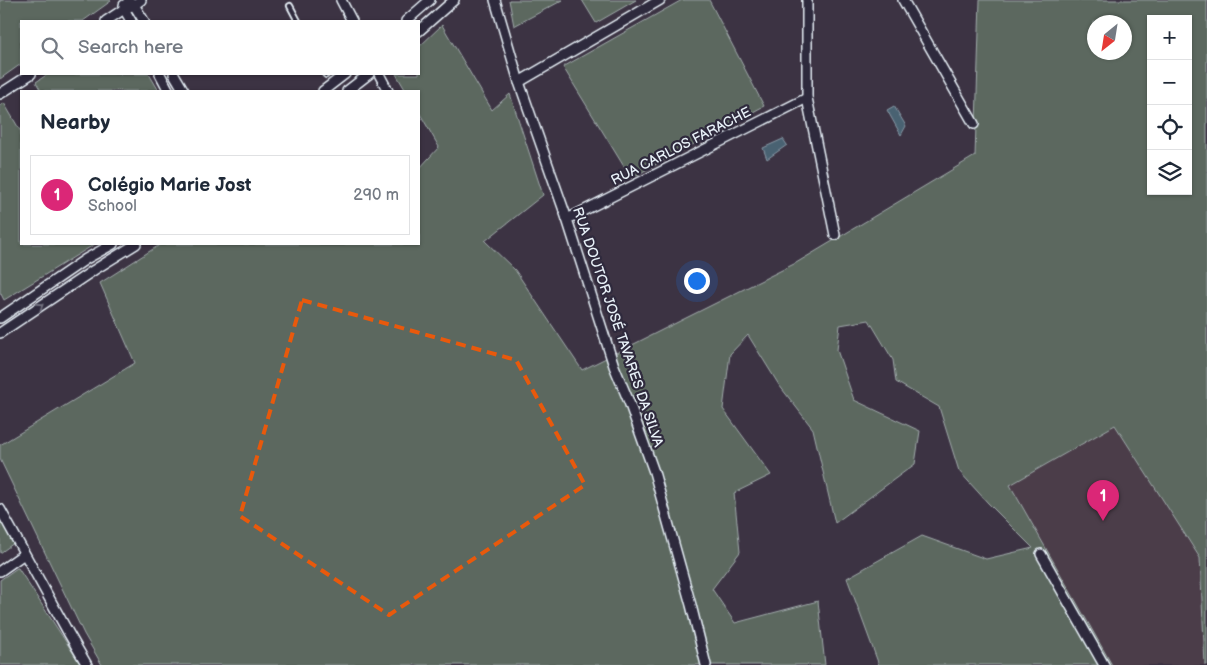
<!DOCTYPE html>
<html lang="en">
<head>
<meta charset="utf-8">
<style>
  :root { --surface:#fff; --page:#f6f6f7; --text:#1f2937; --muted:#747a83; --line:#e0e1e3; --accent:#db2777 }
  body { margin:0; font-family:"Balsamiq Sans",sans-serif; background:var(--page); color:var(--text) }
  .controls { position:absolute; right:15px; top:15px; display:grid; overflow:hidden; border-radius:0px; box-shadow:0 1px 4px #0004 }
  .controls button { width:45px; height:45px; display:grid; place-items:center; padding:0; border:0; border-bottom:1px solid var(--line); background:var(--surface); color:var(--text); font:25px sans-serif }
  .compass { position:absolute; left:1087px; top:15px; width:45px; height:45px; border-radius:50%; background:var(--surface); box-shadow:0 1px 4px #0004; rotate:210deg }
  .you { position:absolute; left:696px; top:280px; width:18px; height:18px; margin:-12px; border:4px solid #fff; border-radius:50%; background:#1a73e8; box-shadow:0 0 0 8px #1a73e833 }
  .badge { display:grid; place-items:center; width:32px; height:32px; border-radius:50%; background:var(--accent); color:#fff; font-size:16px; font-weight:700 }
  .pin { position:absolute; translate:-50% -41px; filter:drop-shadow(0 1px 2px #0008) }
  .pin::after { content:''; position:absolute; top:26px; width:18px; height:15px; background:inherit; clip-path:polygon(0 0,100% 0,50% 100%) }
  .list { margin:0; padding:0; list-style:none }
  h2 { display:flex; justify-content:space-between; align-items:center; height:65px; margin:0; padding:0 20px; font-size:21px }
  h2 small { font-size:16px; font-weight:400; color:var(--muted) }
  .list li { display:grid; grid-template-columns:32px 1fr auto; gap:15px; align-items:center; box-sizing:border-box; height:80px; margin:0 10px 10px; padding:0 10px; border:1px solid var(--line); border-radius:0px }
  .list b { display:block; font-size:19px; white-space:nowrap }
  .list p { margin:0; font-size:16px; white-space:nowrap; color:var(--muted) }
  .list em { font-size:16px; font-style:normal; color:var(--muted) }
  .icon { flex:none; width:28px; height:28px; fill:none; stroke:currentColor; stroke-width:2; stroke-linecap:round; stroke-linejoin:round }
  .map { position:relative; flex:none; width:1207px; height:665px; overflow:hidden }
  .search { position:absolute; background:var(--surface); box-shadow:0 1px 4px #0004; left:20px; top:20px; width:400px; height:55px; display:flex; align-items:center; gap:12px; box-sizing:border-box; padding:0 18px; border-radius:0px; color:var(--muted); font-size:19px }
  .panel { position:absolute; background:var(--surface); box-shadow:0 1px 4px #0004; left:20px; top:90px; width:400px; height:155px; border-radius:0px }
  .map>svg:first-child { display:block }
</style>
</head>
<body>
<div class="map">
<svg width="1207" height="665" viewBox="0 0 1207 665">
  <rect width="100%" height="100%" fill="#3c3343"/>
  <filter id="ink" filterUnits="userSpaceOnUse"><feTurbulence type="fractalNoise" baseFrequency=".02" numOctaves="2"/><feDisplacementMap in="SourceGraphic" scale="10" xChannelSelector="R" yChannelSelector="G"/><feConvolveMatrix kernelMatrix="1 2 1 2 8 2 1 2 1" color-interpolation-filters="sRGB"/></filter>
  <g filter="url(#ink)">
    <!-- built -->
    <polygon fill="#4b3e4a" points="1115,425 1200,558 1205,665 1112,665 1010,485"/>
    <!-- green -->
    <g fill="#5b685f" stroke="#a2acac" fill-rule="evenodd">
      <polygon points="0,0 110,0 111,1 83,21 21,21 21,64 0,79"/>
      <polygon points="509,0 563,0 514,26"/>
      <polygon points="582,0 636,0 596,23"/>
      <polygon points="682,0 709,0 764,106 631,178 563,67"/>
      <path d="M980,0H1207V665H1205L1200,558L1115,425L1010,485L1112,665H879L847,578L922,536L986,559L1033,548L988,503L959,471L939,407L896,382L893,360L869,320L840,325L837,350L854,400L920,431L915,464L835,523L813,429L779,385L748,335L730,354L723,409L771,475L734,493L740,552L712,589L735,623L818,601L825,665H102L84,634L0,459V445L135,363L100,283L161,244H419V169L439,147L419,112V91H406L396,74H419V47L442,25L492,110L510,94L543,195L485,241L515,270L582,370L796,263L975,156ZM1151,19H1188V191H1151ZM1094,22H1124V52H1094Z"/>
      <polygon points="48,74 149,74 159,91 41,91 36,82"/>
      <polygon points="4,103 21,132 21,244 95,244 4,300 0,292 0,106"/>
      <polygon points="0,519 14,543 0,553"/>
      <polygon points="17,568 18,568 81,665 0,665 0,580"/>
    </g>
    <!-- water -->
    <g fill="#4a6272" stroke="#899ba8">
      <polygon points="894,106 906,126 901,135 887,110"/>
      <polygon points="783,139 787,145 767,159 763,148"/>
    </g>
    <g fill="none" stroke-linecap="round" stroke-linejoin="round">
      <defs>
        <g id="lane">
          <polyline points="290,6 298,21"/>
          <polyline points="325,74 326,75"/>
        </g>
        <g id="street">
          <polyline points="128,0 134,5 144,21"/>
          <polyline points="341,0 352,21"/>
          <polyline points="495,0 519,82 567,219 614,366 629,402 654,472 691,605 706,665"/>
          <polyline points="807,0 807,98 835,235"/>
          <polyline points="903,0 974,124"/>
          <polyline points="124,5 124,9 131,21"/>
          <polyline points="106,21 124,9 134,5 141,0"/>
          <polyline points="406,21 430,0"/>
          <polyline points="419,31 454,0"/>
          <polyline points="160,74 169,91"/>
          <polyline points="174,74 184,91"/>
          <polyline points="379,74 388,91"/>
          <polyline points="519,82 660,0"/>
          <polyline points="323,91 345,74"/>
          <polyline points="347,91 369,74"/>
          <polyline points="0,94 31,74"/>
          <polyline points="567,219 807,98"/>
          <polyline points="0,318 86,259 113,244"/>
          <polyline points="0,333 94,270 136,244"/>
          <polyline points="0,509 69,634 87,665"/>
          <polyline points="1041,554 1104,665"/>
          <polyline points="0,571 24,554"/>
        </g>
      </defs>
      <!-- lane casing -->
      <use href="#lane" stroke="#e8f1f8" stroke-width="8"/>
      <!-- street casing -->
      <use href="#street" stroke="#e8f1f8" stroke-width="12"/>
      <!-- lane -->
      <use href="#lane" stroke="#2f2a3d" stroke-width="4.5"/>
      <!-- street -->
      <use href="#street" stroke="#2f2a3d" stroke-width="9"/>
    </g>
    <!-- one-way arrows -->
    <defs><path id="oneway-chevron" d="M-2-3.5L2.5 0L-2 3.5" fill="none" stroke-width="1.6" stroke-linecap="round" stroke-linejoin="round" transform="scale(1.25)"/></defs>
    <use stroke="#70707e" href="#oneway-chevron" transform="translate(40 306) rotate(-34)"/>
  </g>
  <!-- marked area -->
  <path fill="none" stroke="#e8590c" stroke-width="4" stroke-dasharray="10 6" stroke-linejoin="round" d="M302,300L516,360L585,485L389,615L240,516Z"/>
  <g text-anchor="middle" dominant-baseline="central" stroke-width="4.5" stroke-linejoin="round" paint-order="stroke">
    <!-- street labels -->
    <g font-size="14" fill="#e8f1f8" stroke="#2f2a3d">
      <text transform="translate(681 146) rotate(-27)">RUA CARLOS FARACHE</text>
      <text transform="translate(618 327) rotate(71)">RUA DOUTOR JOSÉ TAVARES DA SILVA</text>
    </g>
  </g>
</svg>
<div class="controls">
<button>+</button>
<button>−</button>
<button><svg class="icon" aria-label="locate" viewBox="0 0 24 24"><circle cx="12" cy="12" r="6"/><path d="M12 2v4M12 18v4M2 12h4M18 12h4"/></svg></button>
<button><svg class="icon" aria-label="layers" viewBox="0 0 24 24"><path d="M12 4l9 5-9 5-9-5zM3 14l9 5 9-5"/></svg></button>
</div>
<svg class="compass" viewBox="-18 -18 36 36"><path d="M0-13l5 13h-10z" fill="#e53935"/><path d="M0 13l5-13h-10z" fill="#747a83"/></svg>
<div class="you"></div>
<div class="pin badge" style="left:1103px;top:521px">1</div>
<div class="search"><svg class="icon" aria-label="search" viewBox="0 0 24 24"><circle cx="10" cy="10" r="6"/><path d="M15 15l6 6"/></svg>Search here</div>
<section class="panel">
<h2>Nearby<small></small></h2>
<ul class="list">
<li><span class="badge">1</span><div><b>Colégio Marie Jost</b><p>School</p></div><em>290 m</em></li>
</ul>
</section>
</div>
</body>
</html>
